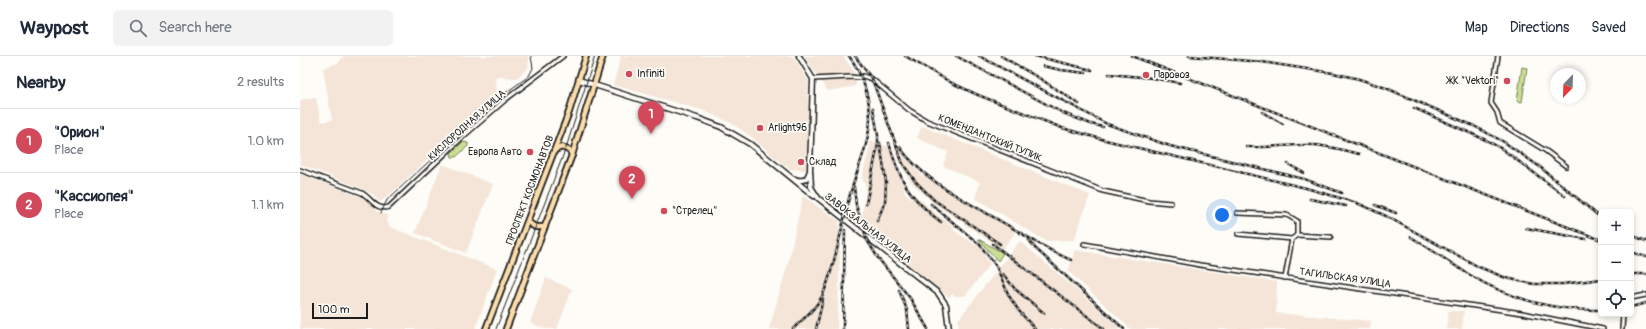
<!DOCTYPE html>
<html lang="en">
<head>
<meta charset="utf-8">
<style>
  :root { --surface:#fff; --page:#f2f2f3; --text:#1f2937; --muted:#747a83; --line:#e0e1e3; --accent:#d1495b }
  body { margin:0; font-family:Pangolin,sans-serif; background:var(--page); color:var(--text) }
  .controls { position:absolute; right:12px; bottom:12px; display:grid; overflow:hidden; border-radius:6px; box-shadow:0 2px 6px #0003 }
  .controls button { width:36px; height:36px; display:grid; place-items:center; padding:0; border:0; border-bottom:1px solid var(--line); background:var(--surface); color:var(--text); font:20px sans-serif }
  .compass { position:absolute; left:1250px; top:12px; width:36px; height:36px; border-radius:50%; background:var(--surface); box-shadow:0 2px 6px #0003; rotate:203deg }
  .scale { position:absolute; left:12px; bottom:10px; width:56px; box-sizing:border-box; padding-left:4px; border:2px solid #1c1c1c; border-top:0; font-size:11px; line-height:14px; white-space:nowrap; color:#1c1c1c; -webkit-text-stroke:3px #fdfcf7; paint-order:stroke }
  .you { position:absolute; left:922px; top:159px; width:14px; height:14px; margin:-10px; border:3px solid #fff; border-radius:50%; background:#1a73e8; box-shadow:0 0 0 6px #1a73e833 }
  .badge { display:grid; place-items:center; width:26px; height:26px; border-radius:50%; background:var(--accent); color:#fff; font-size:13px; font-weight:700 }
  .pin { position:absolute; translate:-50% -33px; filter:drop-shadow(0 1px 2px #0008) }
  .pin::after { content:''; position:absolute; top:21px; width:14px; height:12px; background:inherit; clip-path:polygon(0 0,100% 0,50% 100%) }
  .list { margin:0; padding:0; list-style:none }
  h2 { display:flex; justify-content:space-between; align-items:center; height:52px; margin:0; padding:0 16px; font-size:17px }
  h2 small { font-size:13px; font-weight:400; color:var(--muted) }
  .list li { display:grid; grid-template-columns:26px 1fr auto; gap:12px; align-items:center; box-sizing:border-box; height:64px; padding:0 16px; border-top:1px solid var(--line) }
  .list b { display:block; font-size:15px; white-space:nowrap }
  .list p { margin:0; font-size:13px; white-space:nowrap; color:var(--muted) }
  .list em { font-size:13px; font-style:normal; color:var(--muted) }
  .icon { flex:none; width:22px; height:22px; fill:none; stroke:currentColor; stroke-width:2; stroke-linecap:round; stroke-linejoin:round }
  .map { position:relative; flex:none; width:1346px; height:273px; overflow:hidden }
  header { display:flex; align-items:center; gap:24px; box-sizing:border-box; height:56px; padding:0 20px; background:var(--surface); border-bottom:1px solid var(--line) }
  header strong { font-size:19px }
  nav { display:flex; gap:22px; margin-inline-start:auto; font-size:14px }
  .search { width:280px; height:36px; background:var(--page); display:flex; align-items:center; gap:10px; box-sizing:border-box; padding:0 14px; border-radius:6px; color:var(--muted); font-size:15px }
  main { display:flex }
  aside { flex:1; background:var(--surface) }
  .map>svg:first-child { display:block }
</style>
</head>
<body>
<header>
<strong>Waypost</strong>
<div class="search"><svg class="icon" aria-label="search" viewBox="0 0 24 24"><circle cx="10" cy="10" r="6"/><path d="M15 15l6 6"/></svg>Search here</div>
<nav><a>Map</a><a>Directions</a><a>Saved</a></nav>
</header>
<main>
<aside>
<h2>Nearby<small>2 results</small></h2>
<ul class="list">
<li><span class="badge">1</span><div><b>&quot;Орион&quot;</b><p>Place</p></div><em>1.0 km</em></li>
<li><span class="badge">2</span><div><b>&quot;Кассиопея&quot;</b><p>Place</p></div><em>1.1 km</em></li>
</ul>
</aside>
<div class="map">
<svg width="1346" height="273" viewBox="0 0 1346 273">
  <rect width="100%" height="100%" fill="#fdfcf7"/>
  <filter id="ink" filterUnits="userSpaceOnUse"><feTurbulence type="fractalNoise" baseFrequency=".025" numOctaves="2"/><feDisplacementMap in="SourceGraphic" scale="8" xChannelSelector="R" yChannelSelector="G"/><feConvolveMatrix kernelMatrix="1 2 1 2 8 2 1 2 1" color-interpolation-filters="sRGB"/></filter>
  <g filter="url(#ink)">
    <!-- built -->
    <g fill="#f4e5d8">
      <polygon points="44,0 228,0 229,3 228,12 217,22 196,21 197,40 88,140 80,146 73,139 63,133 0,108 0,44 16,41 21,66 32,64 23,12 38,7"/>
      <polygon points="321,0 493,0 508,24 507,114 490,113 474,101 453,82 431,67 402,54 313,29"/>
      <polygon points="504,0 543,0 556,19 556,30 528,35"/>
      <polygon points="622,70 790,139 774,184 746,185 675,142 680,126 643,110 648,96 617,82"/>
      <polygon points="571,84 581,89 588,90 606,138 611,142 615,139 638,159 654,171 653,174 680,192 690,208 665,240 655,240 652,238 649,241 580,186 583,183 572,175 562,161 566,131 562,122"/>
      <polygon points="598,91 622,120 625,118 644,133 715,174 713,180 702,193 633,147 611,126 601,109 594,92"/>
      <polygon points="142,108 193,128 166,197 115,177"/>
      <polygon points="0,118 64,142 75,152 76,155 88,159 87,165 90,171 197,213 175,273 0,273"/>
      <polygon points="503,140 539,165 540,196 537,273 469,273 488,207"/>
      <polygon points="720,185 822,273 659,273 658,264"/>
      <polygon points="775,194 977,226 976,257 1071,265 1070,273 831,273 768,215"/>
      <polygon points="246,222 272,233 257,273 246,273 230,267"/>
      <polygon points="1148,255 1164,255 1162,273 1147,273"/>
    </g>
    <!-- green -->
    <g fill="#cbdf94" stroke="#747e58">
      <polygon points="1222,11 1227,12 1222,46 1217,45"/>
      <polygon points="163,86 168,87 168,90 156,101 152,101 151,97"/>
      <polygon points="678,183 703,197 698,205"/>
    </g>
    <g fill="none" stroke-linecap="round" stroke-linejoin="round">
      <defs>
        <g id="street">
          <polyline points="1198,0 1191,47 1197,56 1200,67 1246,95 1266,110"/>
          <polyline points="513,23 550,21 561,22 563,20 572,23 609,54 627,65 803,135 849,145 871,147"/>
          <path d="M0,114L62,137C72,143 76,155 89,151L165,79L205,44L263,0"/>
          <polyline points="937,157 987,159 997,165 997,179"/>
          <polyline points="938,178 992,183 997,179 1031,181"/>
          <polyline points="784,188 900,209 1222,257 1303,273"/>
          <polyline points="985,222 992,183"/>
          <polyline points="1331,242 1346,239"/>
          <polyline points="1322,273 1323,258"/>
        </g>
        <g id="secondary">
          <polyline points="499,0 513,23 510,113 511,131 518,142 638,237 646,249 649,273"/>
          <polyline points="279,24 397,62 421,71 450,88 514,140"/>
          <path d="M495,123C502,126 507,124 509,117"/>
        </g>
        <g id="primary">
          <polyline points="255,94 262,91 270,95 272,99"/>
          <polyline points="228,166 235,171 245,171"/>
          <polyline points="186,273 269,56 286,0"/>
          <polyline points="206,273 272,99 303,0"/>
        </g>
      </defs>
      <!-- street casing -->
      <use href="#street" stroke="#1c1c1c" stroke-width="6"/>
      <!-- secondary casing -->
      <use href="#secondary" stroke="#1c1c1c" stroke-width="7"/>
      <!-- primary casing -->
      <use href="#primary" stroke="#1c1c1c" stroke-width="8"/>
      <!-- street -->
      <use href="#street" stroke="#fdfcf7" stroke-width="3"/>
      <!-- secondary -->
      <use href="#secondary" stroke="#fdfcf7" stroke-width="4"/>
      <!-- primary -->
      <use href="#primary" stroke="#fbddab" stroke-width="4.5"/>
      <!-- tram -->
      <g stroke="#1c1c1c" stroke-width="1">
        <polyline points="81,157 87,144 197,43 229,20 233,12 231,0"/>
        <polyline points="196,273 266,92 295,0"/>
      </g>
      <defs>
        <g id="rail">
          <polyline points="555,0 572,23 603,108 615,125 634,144 700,188"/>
          <polyline points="605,0 652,27 678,39 762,72 805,84 1006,132 1057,147 1086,160 1179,211 1206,222 1234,228 1263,228 1301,223"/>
          <polyline points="656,0 763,57 791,68 803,71"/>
          <polyline points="679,0 807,68 870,90 1004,123 1042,137"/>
          <polyline points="701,0 739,22 779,48"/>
          <polyline points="735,0 792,14"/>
          <polyline points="832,0 1301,184"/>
          <polyline points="889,0 962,6 1033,17 1059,23 1086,32 1174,70 1204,86 1240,111 1301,162"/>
          <polyline points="743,10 761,14 786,17"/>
          <polyline points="809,18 852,22 880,27"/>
          <polyline points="1114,52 1188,85 1202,93 1265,140"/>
          <polyline points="962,56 983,68"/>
          <path d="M589,87C599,124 610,143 641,166"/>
          <path d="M599,90C623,125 666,145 702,166C725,179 747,194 771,204"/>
          <path d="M946,91C969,92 991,88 1014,89C1029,90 1044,94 1059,98"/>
          <polyline points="988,108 1004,117"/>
          <polyline points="554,131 556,149 567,184 578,202 610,242 628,273"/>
          <polyline points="1010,143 1046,150"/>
          <polyline points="566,148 578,88 578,79 573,52"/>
          <polyline points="631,148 680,189 696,210 709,240 719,255 735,273"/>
          <polyline points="1075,149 1096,157"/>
          <polyline points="577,165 585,146 586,126 580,87"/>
          <polyline points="1226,172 1286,183"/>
          <polyline points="1331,179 1346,185"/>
          <path d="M1111,181C1131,193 1150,207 1170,219C1209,243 1255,255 1301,254"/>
          <polyline points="729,184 735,192 824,273"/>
          <polyline points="693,188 804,273"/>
          <polyline points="1331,196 1346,201"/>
          <polyline points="703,218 715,233 744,257"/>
          <polyline points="1331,218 1346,218"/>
          <polyline points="599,234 607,254 609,273"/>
          <polyline points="1331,251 1346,247"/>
          <path d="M493,273C504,262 518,251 524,236C536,206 541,173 549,142C556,115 569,90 570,63C570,41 562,17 549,0"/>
          <polyline points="516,273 523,243"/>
          <polyline points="543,273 545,174"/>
        </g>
      </defs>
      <!-- rail casing -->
      <use href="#rail" stroke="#1c1c1c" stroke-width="2.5"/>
      <!-- rail -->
      <use href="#rail" stroke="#fdfcf7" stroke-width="1" stroke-dasharray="3" stroke-linecap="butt"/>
    </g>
  </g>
  <!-- markers -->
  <g fill="#d1495b" stroke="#fdfcf7" stroke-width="1.5">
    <circle cx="329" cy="18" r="4"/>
    <circle cx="846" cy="19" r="4"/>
    <circle cx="1207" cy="25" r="4"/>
    <circle cx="460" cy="72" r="4"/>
    <circle cx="230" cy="96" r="4"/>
    <circle cx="501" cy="106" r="4"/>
    <circle cx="364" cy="155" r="4"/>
  </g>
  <g text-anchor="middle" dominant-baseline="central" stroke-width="3.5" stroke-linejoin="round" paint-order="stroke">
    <!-- poi labels -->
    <g font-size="10" fill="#1c1c1c" stroke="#fdfcf7" text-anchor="start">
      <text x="337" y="18">Infiniti</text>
      <text x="854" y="19">Паровоз</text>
      <text x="1199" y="25" text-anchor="end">ЖК "Vektori"</text>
      <text x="468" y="72">Arlight96</text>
      <text x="222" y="96" text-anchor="end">Европа Авто</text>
      <text x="509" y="106">Склад</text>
      <text x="372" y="155">"Стрелец"</text>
    </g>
    <!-- street labels -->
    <g font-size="10" fill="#1c1c1c" stroke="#fdfcf7">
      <text transform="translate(167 69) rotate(-42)">КИСЛОРОДНАЯ УЛИЦА</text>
      <text transform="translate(690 82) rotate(22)">КОМЕНДАНТСКИЙ ТУПИК</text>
      <text transform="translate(230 134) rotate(-69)">ПРОСПЕКТ КОСМОНАВТОВ</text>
      <text transform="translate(568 172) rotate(38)">ЗАВОКЗАЛЬНАЯ УЛИЦА</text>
      <text transform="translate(1045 222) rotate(8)">ТАГИЛЬСКАЯ УЛИЦА</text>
    </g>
  </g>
</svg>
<div class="controls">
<button>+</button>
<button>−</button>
<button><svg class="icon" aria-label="locate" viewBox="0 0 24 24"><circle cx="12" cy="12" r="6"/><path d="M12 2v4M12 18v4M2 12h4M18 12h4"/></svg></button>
</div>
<svg class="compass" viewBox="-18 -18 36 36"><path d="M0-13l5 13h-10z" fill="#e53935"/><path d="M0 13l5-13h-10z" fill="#747a83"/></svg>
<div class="scale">100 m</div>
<div class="you"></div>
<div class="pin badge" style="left:351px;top:78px">1</div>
<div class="pin badge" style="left:332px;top:143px">2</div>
</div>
</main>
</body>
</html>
